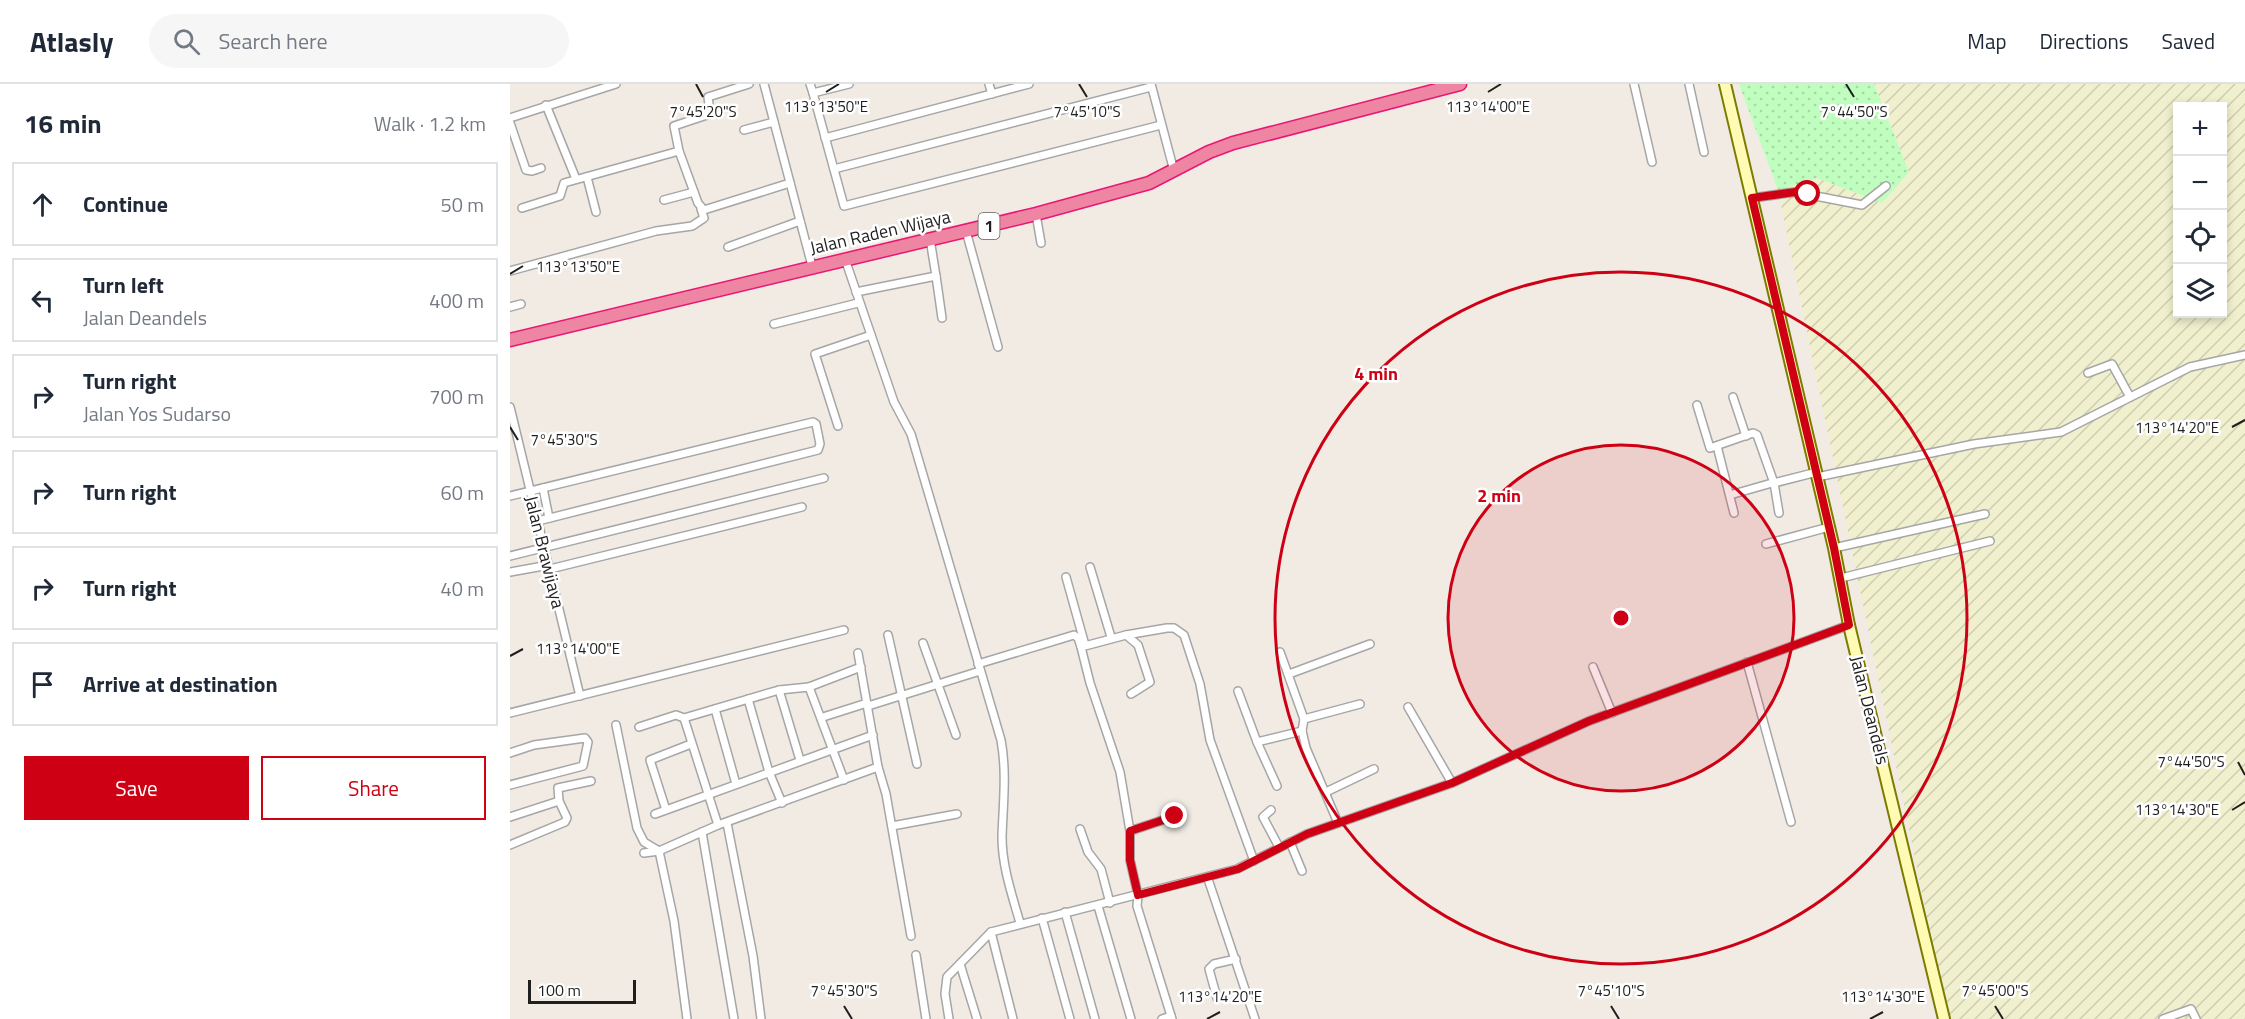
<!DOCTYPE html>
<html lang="en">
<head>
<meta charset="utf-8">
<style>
  :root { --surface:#fff; --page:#f6f6f7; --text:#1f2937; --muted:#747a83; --line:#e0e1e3; --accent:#ce0014 }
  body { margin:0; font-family:"Titillium Web",sans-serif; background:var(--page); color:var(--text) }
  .controls { position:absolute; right:18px; top:18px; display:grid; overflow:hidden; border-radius:0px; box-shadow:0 3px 9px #0003 }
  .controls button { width:54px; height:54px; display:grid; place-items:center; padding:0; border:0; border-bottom:2px solid var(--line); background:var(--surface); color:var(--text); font:30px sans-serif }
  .scale { position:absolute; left:18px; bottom:15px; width:108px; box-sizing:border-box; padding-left:6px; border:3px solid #1f1f1f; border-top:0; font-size:16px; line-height:21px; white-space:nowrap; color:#1f1f1f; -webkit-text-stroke:4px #fff; paint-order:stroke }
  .stop { position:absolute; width:18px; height:18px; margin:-14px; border:4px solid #ce0014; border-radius:50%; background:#fff }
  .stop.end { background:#ce0014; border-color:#fff; box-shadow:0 2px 6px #0008 }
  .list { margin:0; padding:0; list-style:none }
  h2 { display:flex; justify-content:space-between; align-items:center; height:78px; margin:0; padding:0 24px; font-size:26px }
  h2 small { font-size:20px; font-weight:400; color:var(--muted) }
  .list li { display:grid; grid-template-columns:39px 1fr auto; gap:18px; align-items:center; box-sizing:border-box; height:84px; margin:0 12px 12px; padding:0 12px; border:2px solid var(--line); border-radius:0px }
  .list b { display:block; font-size:22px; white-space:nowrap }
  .list p { margin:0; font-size:20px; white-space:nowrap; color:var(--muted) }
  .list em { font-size:20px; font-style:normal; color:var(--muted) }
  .actions { display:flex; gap:12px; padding:18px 24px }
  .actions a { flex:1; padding:14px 0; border:2px solid var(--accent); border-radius:0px; text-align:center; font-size:21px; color:var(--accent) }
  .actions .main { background:var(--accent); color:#fff }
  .icon { flex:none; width:33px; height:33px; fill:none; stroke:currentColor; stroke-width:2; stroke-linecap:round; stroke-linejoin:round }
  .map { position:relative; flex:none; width:1735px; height:935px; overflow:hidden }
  header { display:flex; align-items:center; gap:36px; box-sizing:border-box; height:84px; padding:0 30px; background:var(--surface); border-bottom:2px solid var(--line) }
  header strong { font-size:28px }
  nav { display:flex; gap:33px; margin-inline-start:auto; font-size:21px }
  .search { width:420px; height:54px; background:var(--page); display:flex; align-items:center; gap:15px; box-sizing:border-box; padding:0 21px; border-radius:33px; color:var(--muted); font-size:22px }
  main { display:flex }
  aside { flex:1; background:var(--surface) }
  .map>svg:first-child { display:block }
</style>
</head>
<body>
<header>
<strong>Atlasly</strong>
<div class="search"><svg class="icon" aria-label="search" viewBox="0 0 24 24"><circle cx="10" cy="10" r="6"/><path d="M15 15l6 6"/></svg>Search here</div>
<nav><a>Map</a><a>Directions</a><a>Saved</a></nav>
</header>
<main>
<aside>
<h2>16 min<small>Walk · 1.2 km</small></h2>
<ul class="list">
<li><svg class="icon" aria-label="ahead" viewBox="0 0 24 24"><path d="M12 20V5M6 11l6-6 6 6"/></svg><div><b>Continue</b></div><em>50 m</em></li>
<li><svg class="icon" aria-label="left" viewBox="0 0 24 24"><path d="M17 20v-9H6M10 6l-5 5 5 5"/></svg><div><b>Turn left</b><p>Jalan Deandels</p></div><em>400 m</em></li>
<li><svg class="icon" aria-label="right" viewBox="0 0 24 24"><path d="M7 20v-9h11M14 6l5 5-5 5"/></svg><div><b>Turn right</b><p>Jalan Yos Sudarso</p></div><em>700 m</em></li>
<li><svg class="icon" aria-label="right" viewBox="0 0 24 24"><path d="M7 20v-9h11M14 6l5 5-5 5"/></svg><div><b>Turn right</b></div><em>60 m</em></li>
<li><svg class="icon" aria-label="right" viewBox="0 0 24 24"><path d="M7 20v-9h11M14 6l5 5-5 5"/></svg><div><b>Turn right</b></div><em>40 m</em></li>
<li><svg class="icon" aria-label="arrive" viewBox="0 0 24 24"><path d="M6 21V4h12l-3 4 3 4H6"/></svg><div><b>Arrive at destination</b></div></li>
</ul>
<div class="actions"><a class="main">Save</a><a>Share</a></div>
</aside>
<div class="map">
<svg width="1735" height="935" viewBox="0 0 1735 935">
  <defs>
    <pattern id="farmland-furrows" width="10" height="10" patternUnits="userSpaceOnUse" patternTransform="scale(1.5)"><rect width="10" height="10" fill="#f1f0ce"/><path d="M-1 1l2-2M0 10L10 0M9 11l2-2" fill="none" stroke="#cecdb0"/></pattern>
    <pattern id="park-dots" width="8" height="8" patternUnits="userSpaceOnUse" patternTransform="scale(1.5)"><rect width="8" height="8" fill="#bffebe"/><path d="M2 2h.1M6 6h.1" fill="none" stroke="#a4d9a3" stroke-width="1.8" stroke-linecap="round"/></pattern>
  </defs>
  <rect width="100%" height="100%" fill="#f1ebe4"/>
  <!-- farmland -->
  <path fill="url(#farmland-furrows)" fill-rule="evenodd" d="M1364,0H1735V935H1438L1268,106L1307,94L1372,118L1399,88ZM1668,22H1712V230H1668Z"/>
  <!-- park -->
  <polygon fill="url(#park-dots)" points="1229,0 1364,0 1399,88 1372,119 1307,94 1268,106"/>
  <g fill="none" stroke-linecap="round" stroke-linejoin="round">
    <defs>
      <g id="street">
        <polyline points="239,0 198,13 200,28 197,31 164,42 169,67 188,119 194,126 280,99"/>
        <polyline points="254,0 302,182"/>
        <polyline points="300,0 303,9"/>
        <polyline points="339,0 303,9 334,122 651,41"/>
        <polyline points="479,0 482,10"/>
        <polyline points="641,0 664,87"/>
        <polyline points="1124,0 1142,78"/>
        <polyline points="1179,0 1194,68"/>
        <polyline points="36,21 66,95"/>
        <polyline points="0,34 106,0"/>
        <polyline points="0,39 16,86 22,87 31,84"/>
        <polyline points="234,46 264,38"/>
        <polyline points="315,54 519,0"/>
        <polyline points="324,85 641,3"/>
        <polyline points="77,93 86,128"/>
        <polyline points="1242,114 1285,108 1352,121 1376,102"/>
        <polyline points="154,116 184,108"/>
        <polyline points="12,124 50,112 54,99 169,67"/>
        <polyline points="526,130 531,159"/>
        <polyline points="456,147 488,263"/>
        <polyline points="218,163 290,137"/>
        <path d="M335,175L384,318L401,350L491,656C497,689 493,720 492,753C492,782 502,811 510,839"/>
        <polyline points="0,187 146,147 182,142 194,134 191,125"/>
        <polyline points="426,192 432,234"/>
        <polyline points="346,208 426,192 420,155"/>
        <polyline points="0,223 11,220"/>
        <polyline points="264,240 348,219"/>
        <polyline points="1578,289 1602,280 1620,313"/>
        <polyline points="1223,313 1236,352"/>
        <polyline points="1187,321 1200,364 1243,349 1247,351 1264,399 1269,429"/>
        <polyline points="0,323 70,612"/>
        <polyline points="328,342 305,270 361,251"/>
        <polyline points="1207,362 1224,429"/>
        <polyline points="1307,393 1464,360 1551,348 1680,283 1735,271"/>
        <polyline points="1264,399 1307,388"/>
        <polyline points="33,404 39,434"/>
        <polyline points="1220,411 1262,399"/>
        <polyline points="0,412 303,338 306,340 310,360 308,366 28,437"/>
        <polyline points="1256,460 1319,443"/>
        <polyline points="1324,464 1475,430"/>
        <polyline points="0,472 314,394"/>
        <polyline points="580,483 601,553"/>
        <polyline points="40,485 292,423"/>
        <polyline points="0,488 39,481"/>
        <polyline points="556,493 575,561"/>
        <polyline points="1331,494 1480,457"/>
        <polyline points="378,551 407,680"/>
        <polyline points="616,551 657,544 664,544 674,551 690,600 700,656 744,777"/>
        <polyline points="413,559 446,651"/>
        <polyline points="571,563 580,599 610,688 620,747 620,776 628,811 627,822 662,935"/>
        <polyline points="770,568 794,635 792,647 796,664 828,739"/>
        <polyline points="1237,578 1281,738"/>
        <polyline points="468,580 564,551 568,554 571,563 616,551 628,561 640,598 621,610"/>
        <polyline points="1083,583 1102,629"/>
        <polyline points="779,590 860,560"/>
        <polyline points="299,603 351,583"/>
        <polyline points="269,606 290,676"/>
        <polyline points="728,607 747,658"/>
        <polyline points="238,615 259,688 272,719"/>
        <polyline points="358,622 470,587"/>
        <polyline points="898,623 942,699"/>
        <polyline points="205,625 226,700"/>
        <polyline points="0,629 334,546"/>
        <polyline points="313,633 357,619"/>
        <polyline points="794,635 850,620"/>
        <polyline points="106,641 127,744 134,758 149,767 164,837 177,935"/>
        <polyline points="129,643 166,631 174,634 269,606 299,603 334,696"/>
        <polyline points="0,669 24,661 75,654 78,658 73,682 0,701"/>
        <polyline points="368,683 376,710 401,852"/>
        <polyline points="767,702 747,658 792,647"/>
        <polyline points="816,708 864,685"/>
        <polyline points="156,726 140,676 181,660"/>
        <polyline points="761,726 753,733 769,763"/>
        <polyline points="145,730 363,651"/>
        <polyline points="0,733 49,717"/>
        <polyline points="217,739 243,872 251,935"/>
        <polyline points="208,741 368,683 348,569"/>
        <polyline points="382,742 447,730"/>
        <polyline points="570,745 578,768 591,785 600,819"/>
        <polyline points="620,747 665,732"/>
        <polyline points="192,748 224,935"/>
        <polyline points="780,758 792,787"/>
        <polyline points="0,761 55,738 57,734 49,717 48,704 81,697"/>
        <polyline points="134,769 149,767 208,741 174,634"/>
        <polyline points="698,795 745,935"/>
        <polyline points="588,822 621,935"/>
        <polyline points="555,828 585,935"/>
        <polyline points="532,834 560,935"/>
        <polyline points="481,848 503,935"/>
        <polyline points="406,871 416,935"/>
        <polyline points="450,880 467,935"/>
        <polyline points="707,914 699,885 704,880 726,875"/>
        <polyline points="439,935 435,910 437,893 481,848 727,785 797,750 942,699 1079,637 1339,541"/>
        <polyline points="652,935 661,932"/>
        <polyline points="1653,935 1681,925 1686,935"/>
      </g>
      <polyline id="secondary" points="1215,0 1324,464 1339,541 1434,935"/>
      <polyline id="highway" points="0,256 526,130 639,99 699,68 723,59 950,0"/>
    </defs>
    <!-- street casing -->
    <use href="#street" stroke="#a6a6a6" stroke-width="10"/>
    <!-- secondary casing -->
    <use href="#secondary" stroke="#7b7c00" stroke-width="14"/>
    <!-- highway casing -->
    <use href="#highway" stroke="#ea1673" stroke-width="15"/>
    <!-- street -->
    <use href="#street" stroke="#fff" stroke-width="7"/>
    <!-- secondary -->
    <use href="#secondary" stroke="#fffbb4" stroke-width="10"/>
    <!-- highway -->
    <use href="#highway" stroke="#ee85a3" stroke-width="12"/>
  </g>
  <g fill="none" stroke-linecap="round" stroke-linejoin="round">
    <!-- route -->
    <polyline stroke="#ce0014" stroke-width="8" points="665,732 620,747 620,776 628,811 728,785 797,750 942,699 1079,637 1339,541 1324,464 1242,114 1285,108 1298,110"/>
  </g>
  <!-- ticks -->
  <path fill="none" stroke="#1f1f1f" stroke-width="2" d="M186,0L193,13M569,0L577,13M1336,0L1344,13M316,8L329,0M978,8L991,0M0,190L13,182M0,343L8,356M1722,343L1735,336M0,572L13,565M1728,678L1735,691M1722,726L1735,718M334,922L342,935M1101,922L1109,935M1485,922L1493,935M697,935L710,928M1360,935L1373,928"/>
  <!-- distance rings -->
  <circle cx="1111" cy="534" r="173" fill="#ce0014" fill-opacity=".12"/>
  <g fill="none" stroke="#ce0014" stroke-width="3">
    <circle cx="1111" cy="534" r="173"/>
    <circle cx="1111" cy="534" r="346"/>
  </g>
  <g text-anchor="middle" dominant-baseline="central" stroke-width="5" stroke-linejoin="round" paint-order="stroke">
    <!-- shield labels -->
    <rect fill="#fff" stroke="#626262" stroke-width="1.5" x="468.5" y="129" width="21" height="26" rx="4.5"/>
    <g font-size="16" font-weight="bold" fill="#1f1f1f">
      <text x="479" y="142">1</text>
    </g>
    <!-- street labels -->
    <g font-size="18" fill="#1f1f1f" stroke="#fff">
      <text transform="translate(370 148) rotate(-13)">Jalan Raden Wijaya</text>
      <text transform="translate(35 468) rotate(76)">Jalan Brawijaya</text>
      <text transform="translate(1360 626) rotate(76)">Jalan Deandels</text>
    </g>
  </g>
  <g font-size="15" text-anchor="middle" fill="#1f1f1f" stroke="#fff" stroke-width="5" stroke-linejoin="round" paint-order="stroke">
    <text x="316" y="28">113°13'50"E</text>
    <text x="978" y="28">113°14'00"E</text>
    <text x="193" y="33">7°45'20"S</text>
    <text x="577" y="33">7°45'10"S</text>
    <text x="1344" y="33">7°44'50"S</text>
    <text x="68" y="188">113°13'50"E</text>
    <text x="1667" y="349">113°14'20"E</text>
    <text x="54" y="361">7°45'30"S</text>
    <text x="68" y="570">113°14'00"E</text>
    <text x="1681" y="683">7°44'50"S</text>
    <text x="1667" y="731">113°14'30"E</text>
    <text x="334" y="912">7°45'30"S</text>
    <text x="1101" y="912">7°45'10"S</text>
    <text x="1485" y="912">7°45'00"S</text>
    <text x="710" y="918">113°14'20"E</text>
    <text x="1373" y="918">113°14'30"E</text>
  </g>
  <circle cx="1111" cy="534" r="9" fill="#ce0014" stroke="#fff" stroke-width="3"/>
  <g font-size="18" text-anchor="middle" font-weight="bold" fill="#ce0014" stroke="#fff" stroke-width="5" stroke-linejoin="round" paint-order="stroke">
    <text x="866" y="296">4 min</text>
    <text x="989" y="418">2 min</text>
  </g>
</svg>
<div class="controls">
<button>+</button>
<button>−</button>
<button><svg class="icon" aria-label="locate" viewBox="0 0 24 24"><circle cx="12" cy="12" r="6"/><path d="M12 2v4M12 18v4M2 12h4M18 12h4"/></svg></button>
<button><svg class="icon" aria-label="layers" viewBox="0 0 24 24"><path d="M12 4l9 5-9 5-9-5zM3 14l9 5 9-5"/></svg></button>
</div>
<div class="scale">100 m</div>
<div class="stop" style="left:1298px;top:110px"></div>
<div class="stop end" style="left:665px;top:732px"></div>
</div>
</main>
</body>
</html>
